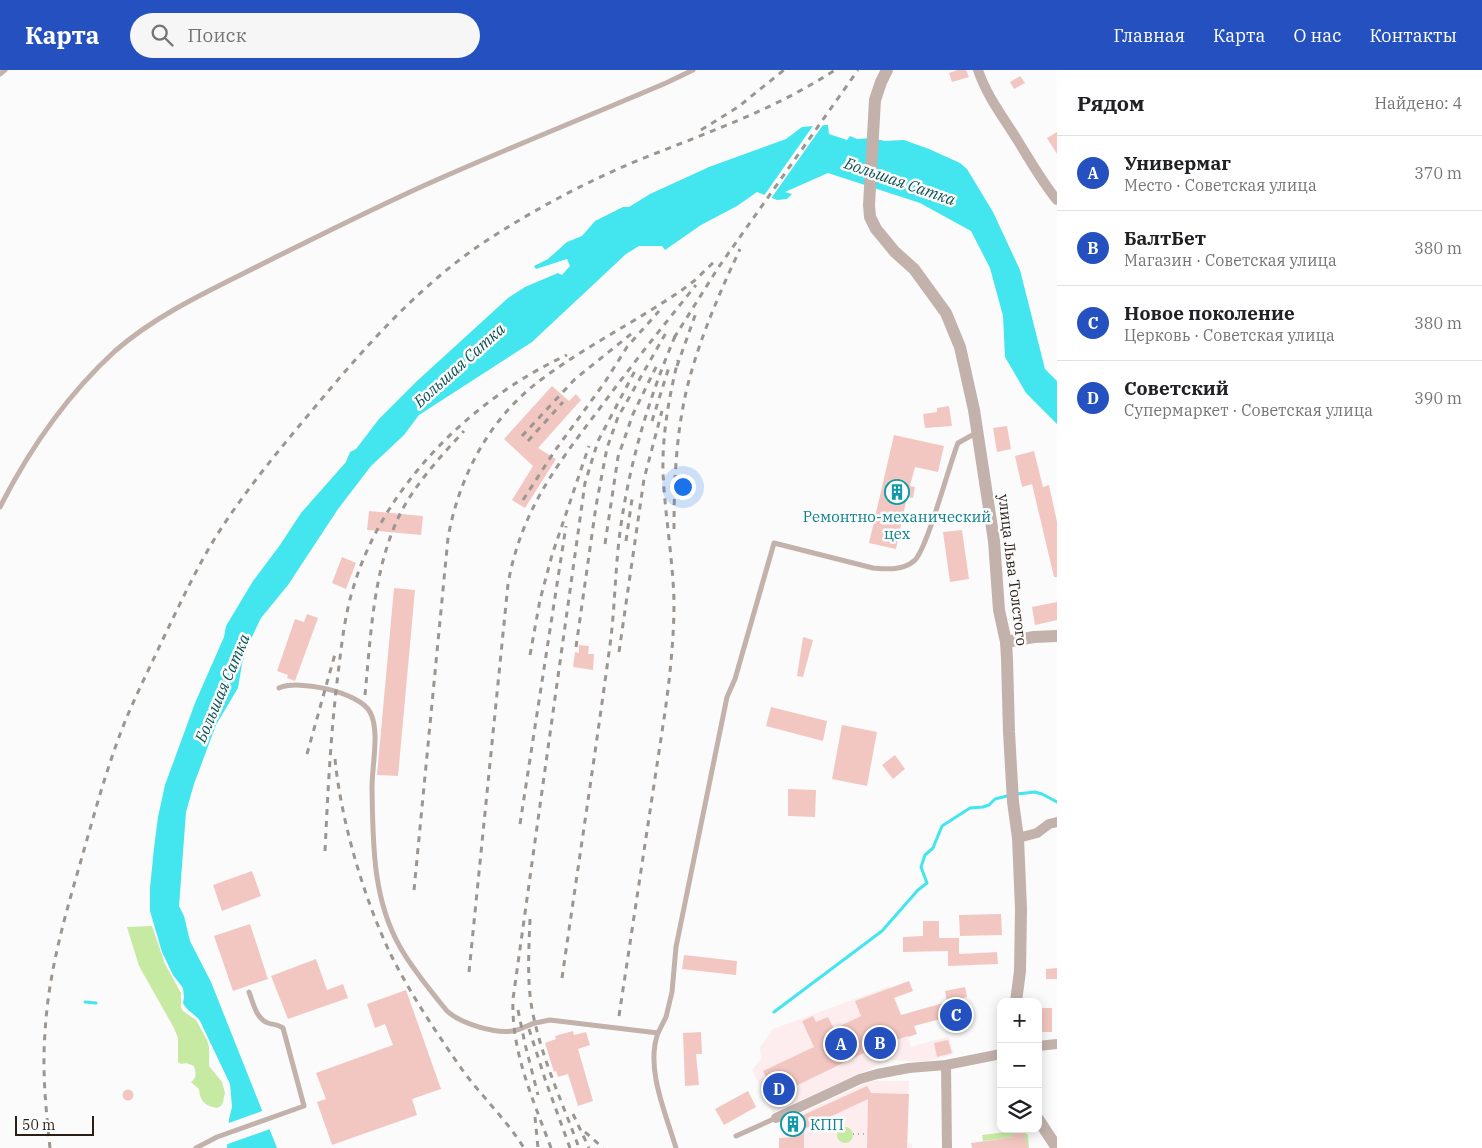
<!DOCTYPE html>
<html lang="ru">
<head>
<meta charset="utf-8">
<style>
  :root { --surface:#fff; --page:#f6f6f6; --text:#202124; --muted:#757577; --line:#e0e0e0; --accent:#2451bf }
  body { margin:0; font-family:"IBM Plex Serif",serif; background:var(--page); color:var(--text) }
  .controls { position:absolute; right:15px; bottom:15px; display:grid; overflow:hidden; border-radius:10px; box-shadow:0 2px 12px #0003 }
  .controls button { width:45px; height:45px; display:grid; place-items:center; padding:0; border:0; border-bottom:1px solid var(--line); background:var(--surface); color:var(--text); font:25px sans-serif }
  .scale { position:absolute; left:15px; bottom:12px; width:79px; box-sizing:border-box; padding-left:5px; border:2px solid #2a1e15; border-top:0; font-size:14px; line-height:18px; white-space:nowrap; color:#2a1e15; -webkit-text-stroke:4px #fbfbfb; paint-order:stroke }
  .you { position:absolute; left:682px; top:416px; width:18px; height:18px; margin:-12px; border:4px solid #fff; border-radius:50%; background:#1a73e8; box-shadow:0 0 0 8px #1a73e833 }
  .badge { display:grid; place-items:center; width:32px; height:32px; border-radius:50%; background:var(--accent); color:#fff; font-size:16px; font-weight:700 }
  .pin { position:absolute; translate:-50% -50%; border:2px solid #fff; box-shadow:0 1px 5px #0006 }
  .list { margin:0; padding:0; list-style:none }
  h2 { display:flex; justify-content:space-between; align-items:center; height:65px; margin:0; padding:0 20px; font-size:21px }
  h2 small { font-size:16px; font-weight:400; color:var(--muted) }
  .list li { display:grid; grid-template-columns:32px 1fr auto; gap:15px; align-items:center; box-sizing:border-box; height:75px; padding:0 20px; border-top:1px solid var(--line) }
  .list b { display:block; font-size:19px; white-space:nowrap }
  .list p { margin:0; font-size:16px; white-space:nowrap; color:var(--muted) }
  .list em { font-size:16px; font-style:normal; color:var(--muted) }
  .icon { flex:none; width:28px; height:28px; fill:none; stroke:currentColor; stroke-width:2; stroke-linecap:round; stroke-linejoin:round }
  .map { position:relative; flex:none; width:1057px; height:1078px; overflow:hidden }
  header { display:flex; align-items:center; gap:30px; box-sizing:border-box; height:70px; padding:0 25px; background:var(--accent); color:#fff }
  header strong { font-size:24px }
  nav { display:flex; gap:28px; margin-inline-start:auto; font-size:18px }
  .search { width:350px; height:45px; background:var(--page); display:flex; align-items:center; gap:12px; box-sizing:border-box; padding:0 18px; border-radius:28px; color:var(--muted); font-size:19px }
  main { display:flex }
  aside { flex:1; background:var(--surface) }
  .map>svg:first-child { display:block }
</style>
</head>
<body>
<header>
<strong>Карта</strong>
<div class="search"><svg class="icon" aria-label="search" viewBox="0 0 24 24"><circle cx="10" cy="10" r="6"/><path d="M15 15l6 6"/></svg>Поиск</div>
<nav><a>Главная</a><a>Карта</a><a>О нас</a><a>Контакты</a></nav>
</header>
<main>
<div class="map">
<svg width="1057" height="1078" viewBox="0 0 1057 1078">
  <rect width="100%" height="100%" fill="#fbfbfb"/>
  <!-- commercial -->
  <g fill="#fdedef">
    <polygon points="890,916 898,936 911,977 949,966 954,984 925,992 890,990 773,1043 752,1000 761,989 760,977 773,959"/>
    <polygon points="871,1011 909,1011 907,1073 912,1074 912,1078 804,1078 804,1067 784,1067 778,1054"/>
  </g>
  <!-- green -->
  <g fill="#c7eaa3">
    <path d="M152,856L165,894L181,923V937L183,941L196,950L207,970L209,977V996L222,1012L225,1023L223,1032L221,1036L217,1038C205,1036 200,1031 199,1019L191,1012C197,1008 196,1003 194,996L186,993L181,994L178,992V968L174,958L139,896L127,857Z"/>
    <circle cx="845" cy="1065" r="8"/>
    <polygon points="1022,1060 1028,1065 1029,1078 1026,1078 1023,1062 1013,1064 1013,1067 983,1071 982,1065"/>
  </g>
  <!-- water -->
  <path fill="#43e5ef" d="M826,55H828L829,64L847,70L850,66L857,69L871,68L885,71L904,70L929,79L960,93L967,99L993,142L1020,200L1045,299L1057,311V354L1026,323L1005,287L1003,246L990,198L971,161L920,133L828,103L785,122L792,124L787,129L777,130L757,122L737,136L701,155L665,180L662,176H639L626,184L532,272L419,345L404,365L371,396L338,439L288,515L261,548L248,575L242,594L238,618L216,655L194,714L186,742L179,836L184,846L190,871L211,912L277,1078H227L229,1049L232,1037L230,1014L200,951C195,944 187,941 183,933L184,927L183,918L173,905L162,882L150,841V818L154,778L158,747L165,715L195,633L224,567L226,556L253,511L280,475L301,443L346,392L350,382L356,379L379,349L417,311L508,228L525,217L558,203L562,205L570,196L567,189L536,199L534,196L548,189L567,172L582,166L595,151L623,137H629L650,124L709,97L786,69L802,57Z"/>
  <!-- pier -->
  <g fill="#fbfbfb">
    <polygon points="825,52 770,130 763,127 815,53"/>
    <polygon points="265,1040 273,1058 225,1075 226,1054"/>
  </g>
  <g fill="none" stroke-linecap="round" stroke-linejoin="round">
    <!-- stream -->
    <g stroke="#43e5ef" stroke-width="3">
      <polyline points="1017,724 1035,722 1042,724 1057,732"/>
      <polyline points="85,932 96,933"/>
      <polyline points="774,942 882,861 918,820 927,813 921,797 925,785 933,778 942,756 970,738 983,737 989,735 995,729 1011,725"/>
    </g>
  </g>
  <!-- building -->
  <g fill="#f3c7c1">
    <polygon points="957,0 966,0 969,7 952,12 949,3"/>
    <polygon points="1020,6 1025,13 1014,19 1010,12"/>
    <polygon points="1057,62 1057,84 1047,68"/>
    <polygon points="552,316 569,331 576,324 581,330 538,378 556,389 525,438 512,430 533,396 504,369"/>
    <polygon points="949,336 952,356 925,358 923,344 937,342 937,338"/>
    <polygon points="1007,356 1011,379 997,382 993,358"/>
    <polygon points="894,365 944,376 938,402 915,397 910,416 915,417 913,428 907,427 896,479 869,473"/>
    <polygon points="1034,381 1043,417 1049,415 1057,452 1057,507 1054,507 1032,414 1022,417 1015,386"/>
    <polygon points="369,441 423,446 421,465 367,460"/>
    <polygon points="962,460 969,509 950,512 943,462"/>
    <polygon points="342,487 356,493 346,519 332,513"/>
    <polygon points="394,518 415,520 398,706 377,705"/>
    <polygon points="1057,532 1057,550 1035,555 1032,537"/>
    <polygon points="307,544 318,548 295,611 287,608 288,605 277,601 295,549 304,552"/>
    <polygon points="803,567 813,570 803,607 797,606"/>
    <polygon points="579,575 589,576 588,584 594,584 593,600 573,597 575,582 579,583"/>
    <polygon points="771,637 827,651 823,671 766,656"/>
    <polygon points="842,655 877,662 867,716 832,709"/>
    <polygon points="895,685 905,699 893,709 882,695"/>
    <polygon points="788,719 816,720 815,747 788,746"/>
    <polygon points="252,801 261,826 222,841 213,815"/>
    <polygon points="1001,844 1002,865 960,866 959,845"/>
    <polygon points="923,851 939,851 939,868 959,868 959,884 997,882 998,894 948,896 948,881 903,882 903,867 923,866"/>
    <polygon points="250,854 268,909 233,921 214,866"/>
    <polygon points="684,885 737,891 736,905 682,899"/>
    <polygon points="316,889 327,920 343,914 348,928 288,949 271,906"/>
    <polygon points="1057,898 1057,909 1046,909 1046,899"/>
    <polygon points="909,911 913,921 894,928 901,945 947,932 945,921 965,917 967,927 963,928 969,949 946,955 944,948 914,956 917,964 908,967 908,966 876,977 775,1026 763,1001 814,977 802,951 813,946 816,952 828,947 834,959 861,946 855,931"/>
    <polygon points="406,920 441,1019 412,1029 417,1045 332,1075 317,1032 326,1029 316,1003 393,975 385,954 375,958 367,934"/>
    <polygon points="1039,938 1052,938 1052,962 1038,962"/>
    <polygon points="573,961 574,965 586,962 590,975 578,979 593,1031 578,1036 568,1004 558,1007 556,1001 554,1002 545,973 556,969 555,966"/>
    <polygon points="701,962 702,984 696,984 699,1015 685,1016 683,963"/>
    <polygon points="948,970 952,983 937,987 934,973"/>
    <polygon points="867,1016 871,1023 909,1024 907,1078 867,1078 868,1029 804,1059 804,1078 779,1078 779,1068 794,1067 788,1052"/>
    <circle cx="128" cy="1025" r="5.5"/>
    <polygon points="748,1021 756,1037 724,1055 715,1039"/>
    <polygon points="1023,1062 1028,1078 972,1078 971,1073 1013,1067 1012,1064"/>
  </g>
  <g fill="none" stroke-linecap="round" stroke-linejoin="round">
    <!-- path -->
    <polyline stroke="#b3aeab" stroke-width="2" stroke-dasharray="1 4" stroke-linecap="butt" points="853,1064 867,1064"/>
    <!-- service -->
    <g stroke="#c3b2ab" stroke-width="5">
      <polyline points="0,4 5,0"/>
      <path d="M0,437C29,380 67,325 115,281C162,240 222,215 276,187C331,160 386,132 441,108C516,75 591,45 666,13L693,0"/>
      <path d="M279,618C298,609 359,622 370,642C380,660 372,696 372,717C373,771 372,828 400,877C413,900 430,920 447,941C460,953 494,964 513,961C520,960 528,955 535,953C540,952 545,951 550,950L658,963L666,947L672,922L676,877L727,627L735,609L774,473L873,498C886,499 902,501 914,491C927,480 949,395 958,373L976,363"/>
      <path d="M658,963C645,998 666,1044 676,1078"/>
      <polyline points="736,1066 776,1048"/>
      <path d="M196,1078L217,1067L304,1036L283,958C278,954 274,955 268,953C256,949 253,932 249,922"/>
    </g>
    <!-- minor -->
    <g stroke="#c3b2ab" stroke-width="10">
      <path d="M978,0C987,27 1004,48 1018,71C1031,92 1042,112 1057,130"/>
      <polyline points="1018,768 1037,763 1049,754 1057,752"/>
      <polyline points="1038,976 1057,974"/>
      <polyline points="946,995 947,1078"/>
      <polyline points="776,1048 860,1009 877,1004 909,998 946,995 1001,984"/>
    </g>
    <!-- tertiary -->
    <g stroke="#c3b2ab" stroke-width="12">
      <polyline points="887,0 881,12 875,30 869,135 870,147 876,159 895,182 914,199 946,243 960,277 974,340 994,471 999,540 1006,572 1007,589 1009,662 1013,732 1018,768 1021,839 1020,901 1016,932"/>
      <polyline points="1006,572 1034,567 1057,566"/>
      <polyline points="1038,1049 1057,1078"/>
    </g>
    <!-- rail -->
    <g stroke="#9b9692" stroke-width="3" stroke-dasharray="6 6" stroke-linecap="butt">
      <polyline points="701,60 738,37 784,0"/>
      <polyline points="674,268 718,198 858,0"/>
      <polyline points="677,296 697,240"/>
      <polyline points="652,351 670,294"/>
      <polyline points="522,366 575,309 631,264"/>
      <polyline points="528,371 563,332"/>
      <polyline points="523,430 554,382 605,312 627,277 659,241"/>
      <path d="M674,459C674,412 676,364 687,318C699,270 719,224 740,179"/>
      <polyline points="626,471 632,429"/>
      <polyline points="605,474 618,387 633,344 657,295"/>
      <polyline points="576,577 596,436 607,378 618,347 667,261"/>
      <polyline points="619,582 644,409 662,341"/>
      <polyline points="530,585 540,530 552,485 589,376"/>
      <path d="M365,625C371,564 373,498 401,442C417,412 441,386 464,361"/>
      <polyline points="307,684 335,584"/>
      <path d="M335,689C341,751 364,829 391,885C411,925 436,962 461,998C481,1026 506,1049 524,1078"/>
      <polyline points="520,754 566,456"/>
      <path d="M325,781C328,719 331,657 339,596C342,571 345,546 352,522C381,418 471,329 567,285"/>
      <path d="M414,820L448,468C459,406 490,347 542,309C586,276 637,251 682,220L694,211L717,189"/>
      <path d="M530,849C529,877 527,905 531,933C539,983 562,1031 579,1078"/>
      <path d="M469,902L508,514C521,441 556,396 600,338C631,296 663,256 696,215"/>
      <path d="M562,908C578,797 595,686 610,575C615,538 615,500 620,462C629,394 649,327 676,264"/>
      <polyline points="518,940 525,974 538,1025"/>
      <path d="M619,946L665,642C670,606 674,569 674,532C673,489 665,446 663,403C662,365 669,327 678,290"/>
      <polyline points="529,959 546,1012 570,1078"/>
      <polyline points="573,1044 589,1078"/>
      <polyline points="535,1047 538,1078"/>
      <polyline points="585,1062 603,1078"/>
      <path d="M50,1078C46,1040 42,1001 45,963C48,905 64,849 80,794C94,745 107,696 126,649C137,623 150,597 162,571C179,536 195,501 215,468C246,419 283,375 320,331C371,270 425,210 492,167C539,137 588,111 639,90C706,63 774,40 835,0"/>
      <path d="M551,1078C533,1029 511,982 513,929L585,413L598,371L637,297"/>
    </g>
  </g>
  <!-- icons -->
  <defs>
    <symbol id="building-ring" viewBox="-11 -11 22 22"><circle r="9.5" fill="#fbfbfb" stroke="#0f9aa8" stroke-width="1.5"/><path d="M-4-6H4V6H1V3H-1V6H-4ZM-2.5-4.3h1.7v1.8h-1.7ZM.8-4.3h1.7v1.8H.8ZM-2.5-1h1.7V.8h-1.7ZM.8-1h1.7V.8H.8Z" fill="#0f9aa8"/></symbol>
  </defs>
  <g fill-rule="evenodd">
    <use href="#building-ring" x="883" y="408" width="28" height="28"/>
    <use href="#building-ring" x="779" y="1040" width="28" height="28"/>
  </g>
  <g text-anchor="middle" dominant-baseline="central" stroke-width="5" stroke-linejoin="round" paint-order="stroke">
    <!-- culture labels -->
    <g font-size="15" fill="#0d838f" stroke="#fbfbfb">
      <text x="897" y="446">Ремонтно-механический<tspan x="897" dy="17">цех</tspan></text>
      <text x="810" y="1054" text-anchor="start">КПП</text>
    </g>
    <!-- street labels -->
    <g font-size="15" fill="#2a1e15" stroke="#fbfbfb">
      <text transform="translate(1013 500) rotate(83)">улица Льва Толстого</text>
    </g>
    <!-- water labels -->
    <g font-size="16" font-style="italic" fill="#0e5357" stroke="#fbfbfb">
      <text transform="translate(900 111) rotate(19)">Большая Сатка</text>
      <text transform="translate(459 295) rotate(-42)">Большая Сатка</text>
      <text transform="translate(222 618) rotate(-67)">Большая Сатка</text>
    </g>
  </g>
</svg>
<div class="controls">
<button>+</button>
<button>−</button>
<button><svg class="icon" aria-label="layers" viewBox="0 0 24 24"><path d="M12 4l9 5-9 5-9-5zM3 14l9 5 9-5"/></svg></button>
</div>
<div class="scale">50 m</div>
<div class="you"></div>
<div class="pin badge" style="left:841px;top:974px">A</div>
<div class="pin badge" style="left:880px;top:973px">B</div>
<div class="pin badge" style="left:956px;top:945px">C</div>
<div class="pin badge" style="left:779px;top:1019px">D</div>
</div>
<aside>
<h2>Рядом<small>Найдено: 4</small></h2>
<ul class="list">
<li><span class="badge">A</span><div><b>Универмаг</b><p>Место · Советская улица</p></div><em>370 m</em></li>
<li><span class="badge">B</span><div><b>БалтБет</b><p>Магазин · Советская улица</p></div><em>380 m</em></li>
<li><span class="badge">C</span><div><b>Новое поколение</b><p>Церковь · Советская улица</p></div><em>380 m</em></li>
<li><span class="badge">D</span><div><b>Советский</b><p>Супермаркет · Советская улица</p></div><em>390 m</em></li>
</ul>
</aside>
</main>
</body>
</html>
